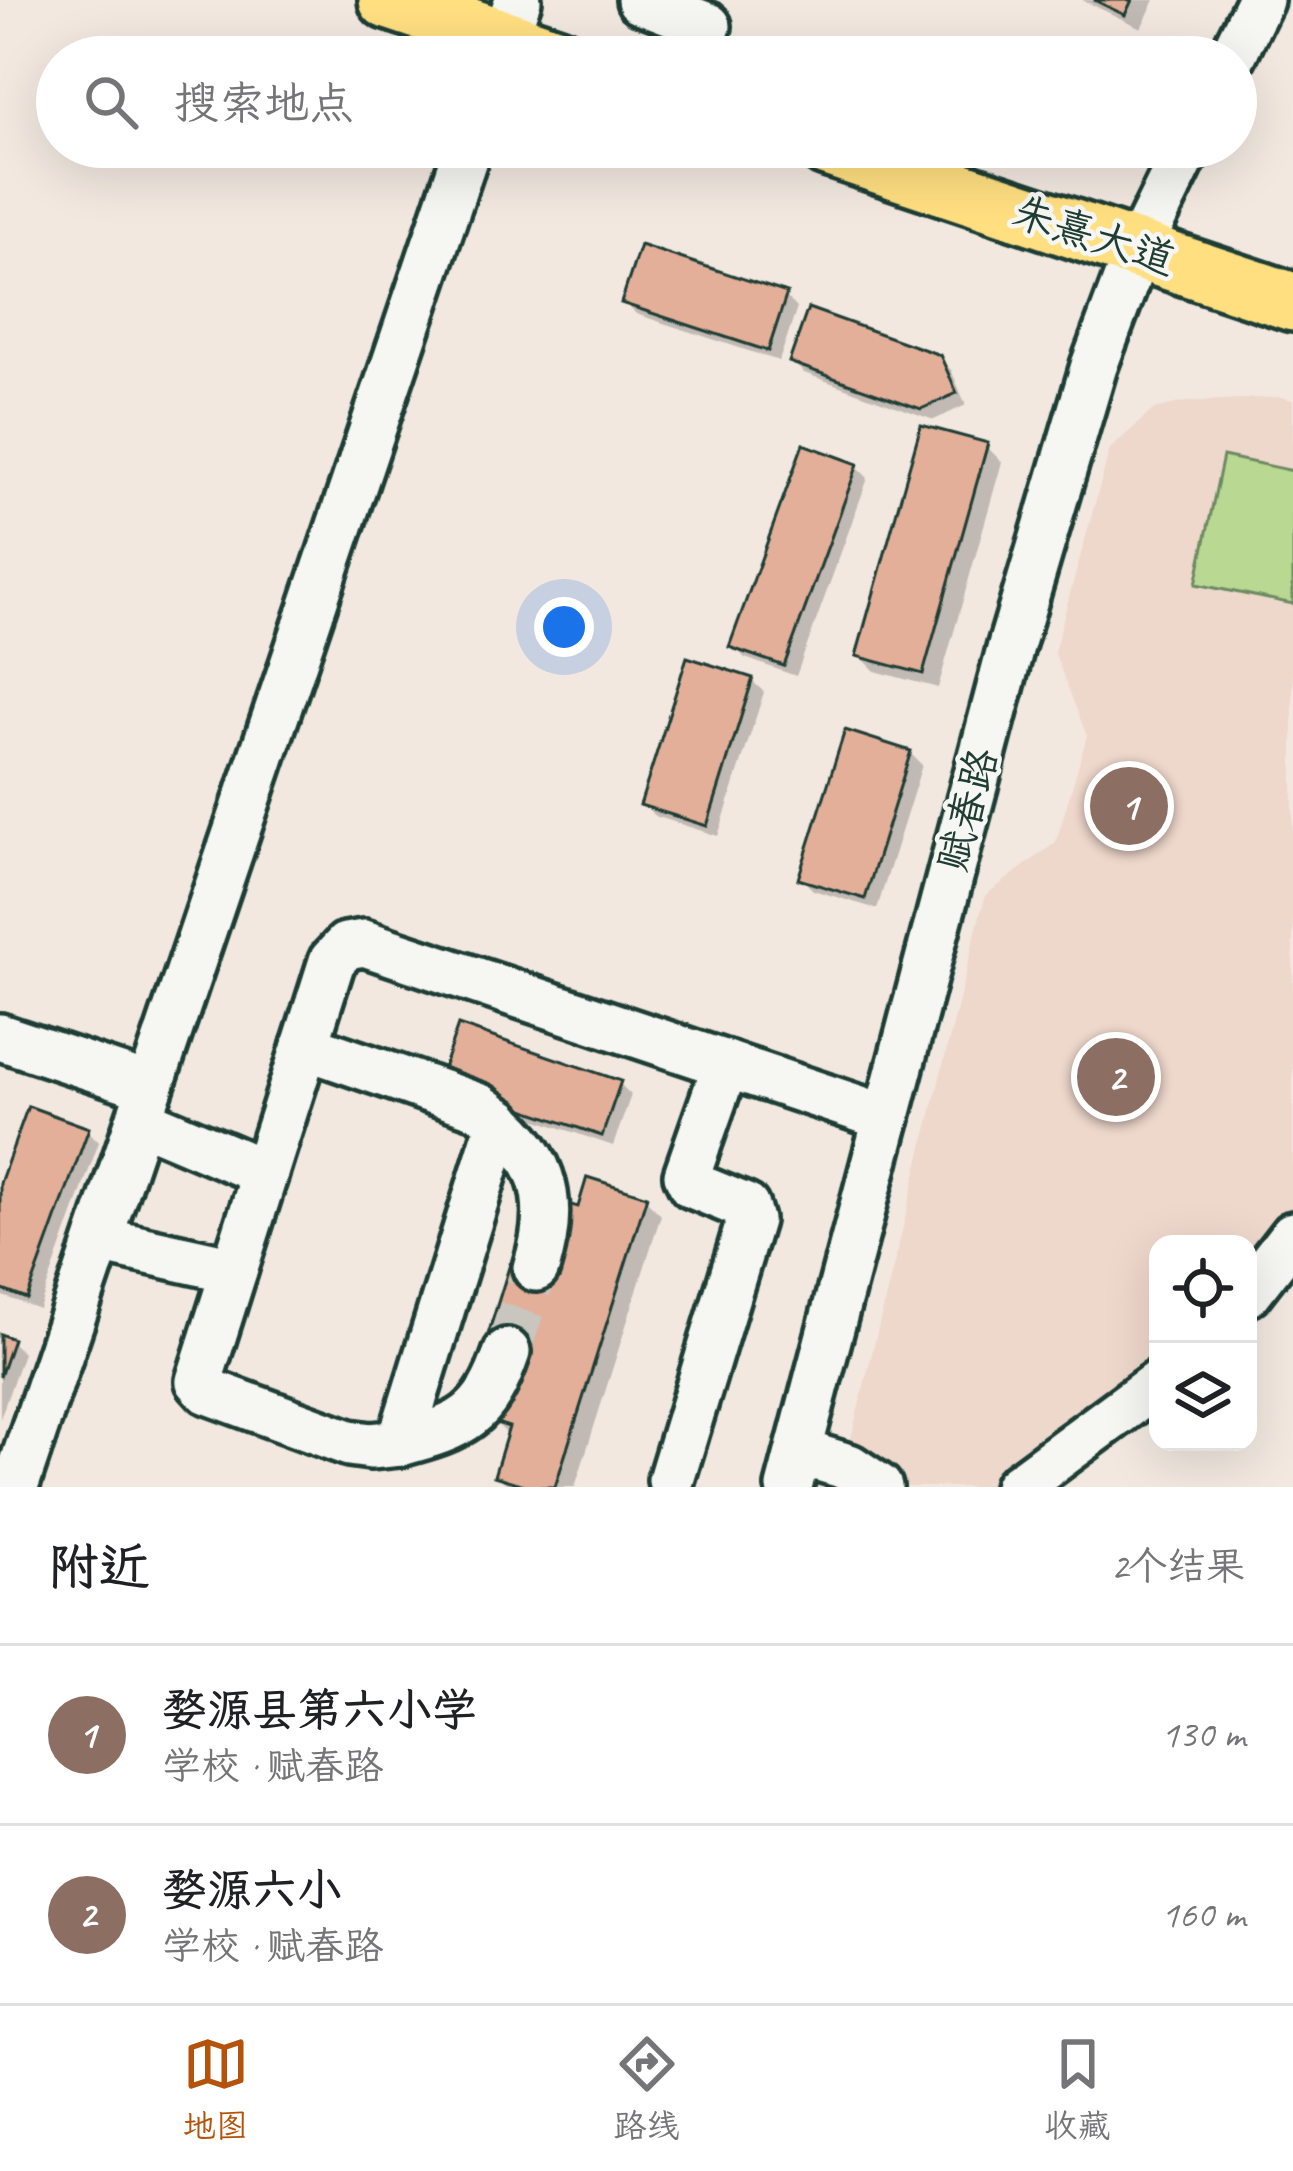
<!DOCTYPE html>
<html lang="zh">
<head>
<meta charset="utf-8">
<style>
  :root { --surface:#fff; --page:#f2f2f2; --text:#202124; --muted:#757577; --line:#e0e0e0; --accent:#b45309 }
  body { margin:0; font-family:Caveat,"LXGW WenKai TC",sans-serif; background:var(--page); color:var(--text) }
  .controls { position:absolute; right:36px; bottom:36px; display:grid; overflow:hidden; border-radius:24px; box-shadow:0 12px 48px #0002 }
  .controls button { width:108px; height:108px; display:grid; place-items:center; padding:0; border:0; border-bottom:3px solid var(--line); background:var(--surface); color:var(--text); font:60px sans-serif }
  .you { position:absolute; left:564px; top:627px; width:42px; height:42px; margin:-30px; border:9px solid #fff; border-radius:50%; background:#1a73e8; box-shadow:0 0 0 18px #1a73e833 }
  .badge { display:grid; place-items:center; width:78px; height:78px; border-radius:50%; background:var(--accent); color:#fff; font-size:39px; font-weight:700 }
  .pin { position:absolute; translate:-50% -50%; border:6px solid #fff; box-shadow:0 3px 12px #0006 }
  .list { margin:0; padding:0; list-style:none }
  h2 { display:flex; justify-content:space-between; align-items:center; height:156px; margin:0; padding:0 48px; font-size:51px }
  h2 small { font-size:39px; font-weight:400; color:var(--muted) }
  .list li { display:grid; grid-template-columns:78px 1fr auto; gap:36px; align-items:center; box-sizing:border-box; height:180px; padding:0 48px; border-top:3px solid var(--line) }
  .list b { display:block; font-size:45px; white-space:nowrap }
  .list p { margin:0; font-size:39px; white-space:nowrap; color:var(--muted) }
  .list em { font-size:39px; font-style:normal; color:var(--muted) }
  .icon { flex:none; width:66px; height:66px; fill:none; stroke:currentColor; stroke-width:2; stroke-linecap:round; stroke-linejoin:round }
  .map { position:relative; flex:none; width:1293px; height:1487px; overflow:hidden }
  .search { position:absolute; background:var(--surface); box-shadow:0 12px 48px #0002; left:36px; right:36px; top:36px; height:132px; display:flex; align-items:center; gap:30px; box-sizing:border-box; padding:0 42px; border-radius:66px; color:var(--muted); font-size:45px }
  .sheet { height:516px; background:var(--surface) }
  nav { display:flex; justify-content:space-around; align-items:center; box-sizing:border-box; height:168px; border-top:3px solid var(--line); background:var(--surface); font-size:33px; color:var(--muted) }
  nav a { display:grid; justify-items:center; gap:6px }
  nav .on { color:var(--accent) }
  .map>svg:first-child { display:block }
</style>
</head>
<body>
<div class="map">
<svg width="1293" height="1487" viewBox="0 0 1293 1487">
  <rect width="100%" height="100%" fill="#f2e8e0"/>
  <filter id="ink" filterUnits="userSpaceOnUse"><feTurbulence type="fractalNoise" baseFrequency=".00833" numOctaves="2"/><feDisplacementMap in="SourceGraphic" scale="24" xChannelSelector="R" yChannelSelector="G"/><feConvolveMatrix kernelMatrix="1 2 1 2 8 2 1 2 1" color-interpolation-filters="sRGB"/></filter>
  <g filter="url(#ink)">
    <!-- built -->
    <polygon fill="#eed7cb" points="1281,397 1293,400 1293,1279 1248,1326 1248,1244 1158,1244 1158,1410 1062,1487 839,1487 981,911 986,895 1056,842 1087,736 1054,652 1110,449 1154,409 1184,402"/>
    <!-- green -->
    <polygon fill="#b9d891" stroke="#6c8a62" stroke-width="3" points="1223,456 1293,471 1293,604 1196,584"/>
    <!-- shadow -->
    <g fill="#0003">
      <polygon points="1082,0 1155,0 1141,28"/>
      <polygon points="785,296 797,308 779,361 636,314 624,302"/>
      <polygon points="938,357 951,370 966,405 934,420 804,373 792,362"/>
      <polygon points="986,446 1002,462 938,688 875,671 859,655"/>
      <polygon points="856,466 868,478 796,676 745,658 733,646"/>
      <polygon points="752,681 764,692 718,836 655,816 644,805"/>
      <polygon points="910,753 922,765 877,909 813,890 801,878"/>
      <polygon points="619,1083 631,1095 613,1146 454,1091"/>
      <polygon points="87,1130 99,1142 39,1309 0,1295 0,1192"/>
      <polygon points="645,1199 661,1215 575,1487 510,1487 498,1475 510,1437 493,1420"/>
      <polygon points="0,1338 12,1342 23,1353 0,1419"/>
    </g>
    <!-- building -->
    <g fill="#e4af99" stroke="#1f3d34" stroke-width="3">
      <polygon points="1094,0 1132,0 1125,15"/>
      <polygon points="640,245 787,293 768,351 621,303"/>
      <polygon points="808,308 940,355 957,393 921,409 789,362"/>
      <polygon points="921,425 988,443 923,674 856,656"/>
      <polygon points="803,444 858,464 784,666 729,647"/>
      <polygon points="687,657 753,678 707,826 640,805"/>
      <polygon points="845,730 911,751 865,899 798,879"/>
      <polygon points="458,1025 621,1081 602,1136 439,1080"/>
      <polygon points="28,1106 89,1128 27,1299 0,1289 0,1183"/>
      <polygon points="587,1177 647,1196 555,1487 530,1487 494,1476 509,1427 490,1421 513,1350 486,1341 510,1264 538,1273 561,1202 578,1207"/>
      <polygon points="0,1334 13,1339 0,1377"/>
    </g>
    <g fill="none" stroke-linecap="round" stroke-linejoin="round">
      <!-- minor-tunnel -->
      <polyline stroke="#c8c6be" stroke-width="45" stroke-dasharray="45 22" stroke-linecap="butt" points="507,1352 536,1268"/>
      <defs>
        <g id="minor">
          <polyline points="640,0 708,26"/>
          <polyline points="498,57 518,0"/>
          <polyline points="1232,57 1260,0"/>
          <polyline points="0,1037 150,1087"/>
          <path d="M305,1046L480,1107C542,1150 559,1196 536,1268"/>
          <polyline points="140,1120 265,1173"/>
          <polyline points="500,1121 400,1443 371,1446 349,1443 208,1391 199,1381 332,961 346,946 364,943 887,1118"/>
          <polyline points="99,1240 234,1270"/>
          <polyline points="1248,1293 1293,1235"/>
          <path d="M400,1443C463,1426 485,1417 507,1352"/>
          <polyline points="799,1452 849,1467 879,1487"/>
          <polyline points="671,1480 750,1220 746,1207 692,1185 687,1175 726,1064"/>
          <polyline points="15,1487 468,147"/>
          <polyline points="789,1487 1011,646 1094,366 1137,251 1188,147"/>
          <polyline points="1017,1487 1158,1383"/>
        </g>
        <g id="major">
          <polyline points="388,0 558,57"/>
          <polyline points="827,147 1293,302"/>
        </g>
      </defs>
      <!-- minor casing -->
      <use href="#minor" stroke="#1f3d34" stroke-width="54"/>
      <!-- major casing -->
      <use href="#major" stroke="#1f3d34" stroke-width="66"/>
      <!-- minor -->
      <use href="#minor" stroke="#f6f6f2" stroke-width="45"/>
      <!-- major -->
      <use href="#major" stroke="#ffdf80" stroke-width="57"/>
    </g>
  </g>
  <g text-anchor="middle" dominant-baseline="central" stroke-width="9" stroke-linejoin="round" paint-order="stroke">
    <!-- street labels -->
    <g font-size="42" fill="#1f3d34" stroke="#f6f6f2">
      <text transform="translate(1094 236) rotate(18)">朱熹大道</text>
      <text transform="translate(968 810) rotate(-75)">赋春路</text>
    </g>
  </g>
</svg>
<div class="controls">
<button><svg class="icon" aria-label="locate" viewBox="0 0 24 24"><circle cx="12" cy="12" r="6"/><path d="M12 2v4M12 18v4M2 12h4M18 12h4"/></svg></button>
<button><svg class="icon" aria-label="layers" viewBox="0 0 24 24"><path d="M12 4l9 5-9 5-9-5zM3 14l9 5 9-5"/></svg></button>
</div>
<div class="you"></div>
<div class="pin badge" style="left:1129px;top:806px;background:#8d6e63">1</div>
<div class="pin badge" style="left:1116px;top:1077px;background:#8d6e63">2</div>
<div class="search"><svg class="icon" aria-label="search" viewBox="0 0 24 24"><circle cx="10" cy="10" r="6"/><path d="M15 15l6 6"/></svg>搜索地点</div>
</div>
<section class="sheet">
<h2>附近<small>2个结果</small></h2>
<ul class="list">
<li><span class="badge" style="background:#8d6e63">1</span><div><b>婺源县第六小学</b><p>学校 · 赋春路</p></div><em>130 m</em></li>
<li><span class="badge" style="background:#8d6e63">2</span><div><b>婺源六小</b><p>学校 · 赋春路</p></div><em>160 m</em></li>
</ul>
</section>
<nav>
<a class="on"><svg class="icon" aria-label="map" viewBox="0 0 24 24"><path d="M3 6l6-2 6 2 6-2v14l-6 2-6-2-6 2zM9 4v14M15 6v14"/></svg>地图</a>
<a><svg class="icon" aria-label="directions" viewBox="0 0 24 24"><path d="M12 3l9 9-9 9-9-9zM9 14v-3h6M13 9l2 2-2 2"/></svg>路线</a>
<a><svg class="icon" aria-label="saved" viewBox="0 0 24 24"><path d="M7 4h10v16l-5-4-5 4z"/></svg>收藏</a>
</nav>
</body>
</html>
